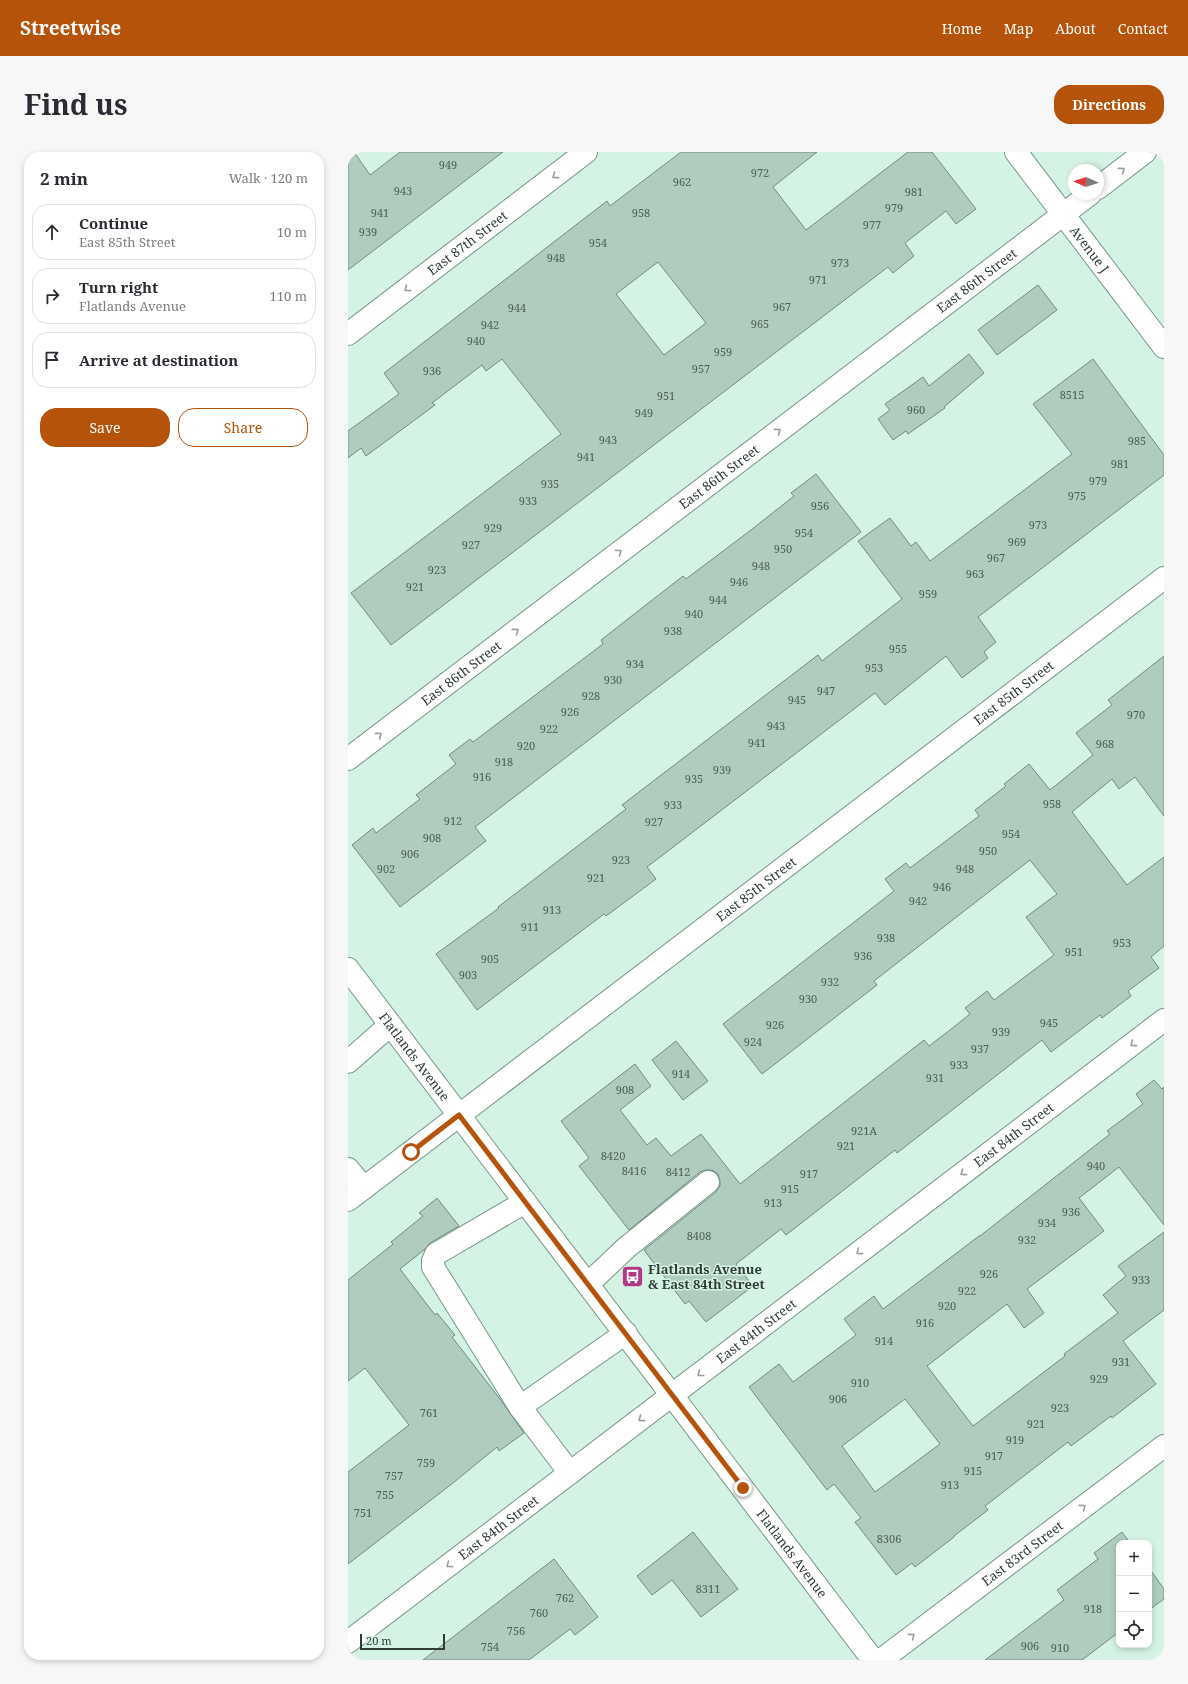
<!DOCTYPE html>
<html lang="en">
<head>
<meta charset="utf-8">
<style>
  :root { --surface:#fff; --page:#f7f7f7; --text:#2b2b33; --muted:#7c7c81; --line:#e1e1e2; --accent:#b45309 }
  body { margin:0; font-family:"Noto Serif",serif; background:var(--page); color:var(--text) }
  .controls { position:absolute; right:12px; bottom:12px; display:grid; overflow:hidden; border-radius:8px; box-shadow:0 2px 6px #0003 }
  .controls button { width:36px; height:36px; display:grid; place-items:center; padding:0; border:0; border-bottom:1px solid var(--line); background:var(--surface); color:var(--text); font:20px sans-serif }
  .compass { position:absolute; left:720px; top:12px; width:36px; height:36px; border-radius:50%; background:var(--surface); box-shadow:0 2px 6px #0003; rotate:273deg }
  .scale { position:absolute; left:12px; bottom:10px; width:85px; box-sizing:border-box; padding-left:4px; border:2px solid #303c36; border-top:0; font-size:11px; line-height:14px; white-space:nowrap; color:#303c36; -webkit-text-stroke:3px #d5f3e5; paint-order:stroke }
  .stop { position:absolute; width:12px; height:12px; margin:-9px; border:3px solid #b45309; border-radius:50%; background:#fff }
  .stop.end { background:#b45309; border-color:#fff; box-shadow:0 1px 4px #0008 }
  .list { margin:0; padding:0; list-style:none }
  h2 { display:flex; justify-content:space-between; align-items:center; height:52px; margin:0; padding:0 16px; font-size:17px }
  h2 small { font-size:13px; font-weight:400; color:var(--muted) }
  .list li { display:grid; grid-template-columns:26px 1fr auto; gap:12px; align-items:center; box-sizing:border-box; height:56px; margin:0 8px 8px; padding:0 8px; border:1px solid var(--line); border-radius:16px }
  .list b { display:block; font-size:15px; white-space:nowrap }
  .list p { margin:0; font-size:13px; white-space:nowrap; color:var(--muted) }
  .list em { font-size:13px; font-style:normal; color:var(--muted) }
  .actions { display:flex; gap:8px; padding:12px 16px }
  .actions a { flex:1; padding:9px 0; border:1px solid var(--accent); border-radius:16px; text-align:center; font-size:14px; color:var(--accent) }
  .actions .main { background:var(--accent); color:#fff }
  .icon { flex:none; width:22px; height:22px; fill:none; stroke:currentColor; stroke-width:2; stroke-linecap:round; stroke-linejoin:round }
  .map { position:relative; flex:none; width:816px; height:1508px; overflow:hidden; border-radius:16px }
  header { display:flex; align-items:center; gap:24px; box-sizing:border-box; height:56px; padding:0 20px; background:var(--accent); color:#fff }
  header strong { font-size:19px }
  nav { display:flex; gap:22px; margin-inline-start:auto; font-size:14px }
  .intro { display:flex; align-items:center; justify-content:space-between; box-sizing:border-box; height:96px; padding:0 24px }
  h1 { margin:0; font-size:28px }
  .button { padding:10px 18px; border-radius:16px; background:var(--accent); color:#fff; font-size:14px; font-weight:700 }
  main { display:flex; gap:24px; padding:0 24px }
  aside { flex:1; background:var(--surface); border-radius:16px; box-shadow:0 2px 6px #0003 }
  .map>svg:first-child { display:block }
</style>
</head>
<body>
<header>
<strong>Streetwise</strong>
<nav><a>Home</a><a>Map</a><a>About</a><a>Contact</a></nav>
</header>
<div class="intro"><h1>Find us</h1><a class="button">Directions</a></div>
<main>
<aside>
<h2>2 min<small>Walk · 120 m</small></h2>
<ul class="list">
<li><svg class="icon" aria-label="ahead" viewBox="0 0 24 24"><path d="M12 20V5M6 11l6-6 6 6"/></svg><div><b>Continue</b><p>East 85th Street</p></div><em>10 m</em></li>
<li><svg class="icon" aria-label="right" viewBox="0 0 24 24"><path d="M7 20v-9h11M14 6l5 5-5 5"/></svg><div><b>Turn right</b><p>Flatlands Avenue</p></div><em>110 m</em></li>
<li><svg class="icon" aria-label="arrive" viewBox="0 0 24 24"><path d="M6 21V4h12l-3 4 3 4H6"/></svg><div><b>Arrive at destination</b></div></li>
</ul>
<div class="actions"><a class="main">Save</a><a>Share</a></div>
</aside>
<div class="map">
<svg width="816" height="1508" viewBox="0 0 816 1508">
  <rect width="100%" height="100%" fill="#d5f3e5"/>
  <!-- building -->
  <g fill="#afccbf" stroke="#708c80" fill-rule="evenodd">
    <polygon points="0,0 6,0 22,23 52,0 155,0 0,118"/>
    <path d="M333,0H469L425,35L458,78L560,0H584L628,57L608,72L598,59L557,91L566,104L545,121L540,115L43,493L3,441L213,282L154,207L138,219L134,213L84,251L87,253L18,304L13,296L0,306V279L51,242L36,221L259,49L262,54ZM310,110L358,171L316,203L268,142Z"/>
    <polygon points="690,133 709,158 649,203 630,178"/>
    <polygon points="621,202 636,221 596,255 597,256 560,282 558,279 545,288 530,267 542,258 537,252 575,225 581,234"/>
    <polygon points="745,207 816,303 816,323 630,465 648,490 636,500 640,506 614,526 598,504 537,553 527,541 299,715 308,727 258,764 256,762 129,858 88,802 151,756 150,755 278,657 274,653 470,503 474,509 554,447 510,389 542,366 563,394 568,390 582,409 724,302 685,252"/>
    <polygon points="468,322 513,380 127,675 138,689 52,755 4,693 25,676 28,681 72,647 68,643 108,612 101,603 122,587 125,590 255,492 253,488 335,424 338,427 403,378 446,344 443,341"/>
    <polygon points="816,504 816,664 787,625 771,637 764,627 724,660 779,733 816,705 816,794 803,805 811,816 780,839 783,844 754,866 752,863 703,900 694,888 549,1001 547,998 438,1083 433,1077 388,1112 405,1134 358,1170 341,1149 337,1152 296,1098 368,1040 372,1034 372,1028 370,1022 364,1018 358,1018 352,1020 281,1078 231,1014 241,1006 213,969 287,912 303,934 272,958 299,993 308,986 323,1004 353,982 392,1032 576,888 581,894 602,878 622,862 617,856 639,839 646,848 706,803 678,765 709,742 682,708 526,829 529,833 414,922 375,872 546,739 537,727 558,711 562,716 631,664 627,658 658,634 656,632 681,612 702,638 745,603 728,581 764,553 760,548"/>
    <polygon points="328,889 360,929 335,948 304,908"/>
    <path d="M806,928L814,937L816,935V1073L771,1015L731,1046L756,1079L679,1137L696,1161L676,1176L659,1152L579,1214L625,1274L717,1204L716,1202L770,1161L755,1143L778,1124L770,1114L816,1080V1158L775,1189L808,1232L764,1266L763,1264L723,1294L720,1290L637,1354L640,1358L606,1384V1385L567,1415L564,1411L548,1423L507,1370L513,1366L486,1332L479,1338L401,1235L431,1212L445,1230L508,1183L496,1167L526,1144L535,1157L631,1084H632L762,982L759,979L795,952L788,942ZM557,1247L592,1292L527,1340L494,1294Z"/>
    <polygon points="89,1046 111,1074 82,1091 76,1098 52,1117 87,1163 89,1161 107,1183 104,1185 152,1247 176,1281 151,1299 149,1295 105,1331 0,1412 0,1320 61,1273 17,1216 0,1229 0,1128 45,1092 43,1090 75,1064 71,1061"/>
    <polygon points="345,1380 390,1437 353,1465 324,1428 304,1443 289,1424"/>
    <polygon points="774,1380 782,1391 771,1391 771,1480 734,1508 637,1508 716,1448 709,1438 750,1407 746,1401"/>
    <polygon points="206,1407 250,1465 227,1483 222,1477 181,1508 75,1508"/>
    <polygon points="801,1416 816,1437 816,1447 801,1458"/>
  </g>
  <g fill="none" stroke-linecap="round" stroke-linejoin="round">
    <defs>
      <g id="minor">
        <path id="s1" d="M668,0L816,195"/>
        <polyline points="750,36 797,0"/>
        <path id="s2" d="M0,182L238,0"/>
        <path id="s3" d="M0,607L742,42"/>
        <polyline points="0,910 42,873"/>
        <polyline points="0,1017 16,1036"/>
        <path id="s4" d="M0,1048L816,426"/>
        <polyline points="177,1050 88,1102 85,1109 85,1115 172,1255 222,1321"/>
        <polyline points="240,1132 278,1096 360,1030"/>
        <polyline points="172,1255 278,1181"/>
        <path id="s5" d="M0,1490L816,868"/>
        <path id="s6" d="M533,1508L816,1294"/>
      </g>
      <g id="major">
        <path id="s7" d="M0,817L525,1508"/>
      </g>
    </defs>
    <!-- minor casing -->
    <use href="#minor" stroke="#789487" stroke-width="24"/>
    <!-- major casing -->
    <use href="#major" stroke="#789487" stroke-width="24"/>
    <!-- minor -->
    <use href="#minor" stroke="#fff" stroke-width="22"/>
    <!-- major -->
    <use href="#major" stroke="#fff" stroke-width="22"/>
  </g>
  <!-- one-way arrows -->
  <defs><path id="oneway-chevron" d="M-2-3.5L2.5 0L-2 3.5" fill="none" stroke-width="1.6" stroke-linecap="round" stroke-linejoin="round"/></defs>
  <g stroke="#989e9a">
    <use href="#oneway-chevron" transform="translate(774 18) rotate(-37)"/>
    <use href="#oneway-chevron" transform="translate(207 24) rotate(143)"/>
    <use href="#oneway-chevron" transform="translate(59 137) rotate(143)"/>
    <use href="#oneway-chevron" transform="translate(430 279) rotate(-37)"/>
    <use href="#oneway-chevron" transform="translate(271 400) rotate(-37)"/>
    <use href="#oneway-chevron" transform="translate(168 479) rotate(-37)"/>
    <use href="#oneway-chevron" transform="translate(31 583) rotate(-37)"/>
    <use href="#oneway-chevron" transform="translate(785 892) rotate(143)"/>
    <use href="#oneway-chevron" transform="translate(615 1021) rotate(143)"/>
    <use href="#oneway-chevron" transform="translate(511 1100) rotate(143)"/>
    <use href="#oneway-chevron" transform="translate(352 1222) rotate(142)"/>
    <use href="#oneway-chevron" transform="translate(293 1267) rotate(143)"/>
    <use href="#oneway-chevron" transform="translate(735 1355) rotate(-37)"/>
    <use href="#oneway-chevron" transform="translate(101 1413) rotate(143)"/>
    <use href="#oneway-chevron" transform="translate(564 1484) rotate(-37)"/>
  </g>
  <g fill="none" stroke-linecap="round" stroke-linejoin="round">
    <!-- route -->
    <polyline stroke="#b45309" stroke-width="5" points="63,1000 111,963 395,1336"/>
  </g>
  <!-- icons -->
  <defs>
    <symbol id="bus-square" viewBox="-11 -11 22 22"><rect x="-9" y="-9" width="18" height="18" rx="4" fill="#b43786" stroke="#d5f3e5"/><path d="M-5-6H5V4H4V6H2V4H-2V6H-4V4H-5ZM-3.5-4V0h7V-4ZM-3.5 1.2v1.5H-2V1.2ZM2 1.2v1.5H3.5V1.2Z" fill="#fff"/></symbol>
  </defs>
  <g fill-rule="evenodd">
    <use href="#bus-square" x="272" y="1112" width="25" height="25"/>
  </g>
  <g text-anchor="middle" dominant-baseline="central" stroke-width="3" stroke-linejoin="round" paint-order="stroke">
    <!-- number labels -->
    <g font-size="11" fill="#506058">
      <text x="100" y="12">949</text>
      <text x="412" y="20">972</text>
      <text x="334" y="29">962</text>
      <text x="55" y="38">943</text>
      <text x="566" y="39">981</text>
      <text x="546" y="55">979</text>
      <text x="32" y="60">941</text>
      <text x="293" y="60">958</text>
      <text x="524" y="72">977</text>
      <text x="20" y="79">939</text>
      <text x="250" y="90">954</text>
      <text x="208" y="105">948</text>
      <text x="492" y="110">973</text>
      <text x="470" y="127">971</text>
      <text x="434" y="154">967</text>
      <text x="169" y="155">944</text>
      <text x="412" y="171">965</text>
      <text x="142" y="172">942</text>
      <text x="128" y="188">940</text>
      <text x="375" y="199">959</text>
      <text x="353" y="216">957</text>
      <text x="84" y="218">936</text>
      <text x="724" y="242">8515</text>
      <text x="318" y="243">951</text>
      <text x="568" y="257">960</text>
      <text x="296" y="260">949</text>
      <text x="260" y="287">943</text>
      <text x="789" y="288">985</text>
      <text x="238" y="304">941</text>
      <text x="772" y="311">981</text>
      <text x="750" y="328">979</text>
      <text x="202" y="331">935</text>
      <text x="729" y="343">975</text>
      <text x="180" y="348">933</text>
      <text x="472" y="353">956</text>
      <text x="690" y="372">973</text>
      <text x="145" y="375">929</text>
      <text x="456" y="380">954</text>
      <text x="669" y="389">969</text>
      <text x="123" y="392">927</text>
      <text x="435" y="396">950</text>
      <text x="648" y="405">967</text>
      <text x="413" y="413">948</text>
      <text x="89" y="417">923</text>
      <text x="627" y="421">963</text>
      <text x="391" y="429">946</text>
      <text x="67" y="434">921</text>
      <text x="580" y="441">959</text>
      <text x="370" y="447">944</text>
      <text x="346" y="461">940</text>
      <text x="325" y="478">938</text>
      <text x="550" y="496">955</text>
      <text x="287" y="511">934</text>
      <text x="526" y="515">953</text>
      <text x="265" y="527">930</text>
      <text x="478" y="538">947</text>
      <text x="243" y="543">928</text>
      <text x="449" y="547">945</text>
      <text x="222" y="559">926</text>
      <text x="788" y="562">970</text>
      <text x="428" y="573">943</text>
      <text x="201" y="576">922</text>
      <text x="409" y="590">941</text>
      <text x="757" y="591">968</text>
      <text x="178" y="593">920</text>
      <text x="156" y="609">918</text>
      <text x="374" y="617">939</text>
      <text x="134" y="624">916</text>
      <text x="346" y="626">935</text>
      <text x="704" y="651">958</text>
      <text x="325" y="652">933</text>
      <text x="105" y="668">912</text>
      <text x="306" y="669">927</text>
      <text x="663" y="681">954</text>
      <text x="84" y="685">908</text>
      <text x="640" y="698">950</text>
      <text x="62" y="701">906</text>
      <text x="273" y="707">923</text>
      <text x="38" y="716">902</text>
      <text x="617" y="716">948</text>
      <text x="248" y="725">921</text>
      <text x="594" y="734">946</text>
      <text x="570" y="748">942</text>
      <text x="204" y="757">913</text>
      <text x="182" y="774">911</text>
      <text x="538" y="785">938</text>
      <text x="774" y="790">953</text>
      <text x="726" y="799">951</text>
      <text x="515" y="803">936</text>
      <text x="142" y="806">905</text>
      <text x="120" y="822">903</text>
      <text x="482" y="829">932</text>
      <text x="460" y="846">930</text>
      <text x="701" y="870">945</text>
      <text x="427" y="872">926</text>
      <text x="653" y="879">939</text>
      <text x="405" y="889">924</text>
      <text x="632" y="896">937</text>
      <text x="611" y="912">933</text>
      <text x="333" y="921">914</text>
      <text x="587" y="925">931</text>
      <text x="277" y="937">908</text>
      <text x="516" y="978">921A</text>
      <text x="498" y="993">921</text>
      <text x="265" y="1003">8420</text>
      <text x="748" y="1013">940</text>
      <text x="286" y="1018">8416</text>
      <text x="330" y="1019">8412</text>
      <text x="461" y="1021">917</text>
      <text x="442" y="1036">915</text>
      <text x="425" y="1050">913</text>
      <text x="723" y="1059">936</text>
      <text x="699" y="1070">934</text>
      <text x="351" y="1083">8408</text>
      <text x="679" y="1087">932</text>
      <text x="641" y="1121">926</text>
      <text x="793" y="1127">933</text>
      <text x="619" y="1138">922</text>
      <text x="599" y="1153">920</text>
      <text x="577" y="1170">916</text>
      <text x="536" y="1188">914</text>
      <text x="773" y="1209">931</text>
      <text x="751" y="1226">929</text>
      <text x="512" y="1230">910</text>
      <text x="490" y="1246">906</text>
      <text x="712" y="1255">923</text>
      <text x="81" y="1260">761</text>
      <text x="688" y="1271">921</text>
      <text x="667" y="1287">919</text>
      <text x="646" y="1303">917</text>
      <text x="78" y="1310">759</text>
      <text x="625" y="1318">915</text>
      <text x="46" y="1323">757</text>
      <text x="602" y="1332">913</text>
      <text x="37" y="1342">755</text>
      <text x="15" y="1360">751</text>
      <text x="541" y="1386">8306</text>
      <text x="360" y="1436">8311</text>
      <text x="217" y="1445">762</text>
      <text x="745" y="1456">918</text>
      <text x="191" y="1460">760</text>
      <text x="168" y="1478">756</text>
      <text x="682" y="1493">906</text>
      <text x="142" y="1494">754</text>
      <text x="712" y="1495">910</text>
    </g>
    <!-- street labels -->
    <g font-size="13" fill="#303c36" stroke="#d5f3e5">
      <text stroke="none"><textPath href="#s2" startOffset="150">East 87th Street</textPath></text>
      <text stroke="none"><textPath href="#s1" startOffset="122">Avenue J</textPath></text>
      <text stroke="none"><textPath href="#s3" startOffset="790">East 86th Street</textPath></text>
      <text stroke="none"><textPath href="#s3" startOffset="466">East 86th Street</textPath></text>
      <text stroke="none"><textPath href="#s3" startOffset="142">East 86th Street</textPath></text>
      <text stroke="none"><textPath href="#s4" startOffset="837">East 85th Street</textPath></text>
      <text stroke="none"><textPath href="#s4" startOffset="513">East 85th Street</textPath></text>
      <text stroke="none"><textPath href="#s7" startOffset="110">Flatlands Avenue</textPath></text>
      <text stroke="none"><textPath href="#s5" startOffset="837">East 84th Street</textPath></text>
      <text stroke="none"><textPath href="#s5" startOffset="513">East 84th Street</textPath></text>
      <text stroke="none"><textPath href="#s5" startOffset="189">East 84th Street</textPath></text>
      <text stroke="none"><textPath href="#s7" startOffset="734">Flatlands Avenue</textPath></text>
      <text stroke="none"><textPath href="#s6" startOffset="177">East 83rd Street</textPath></text>
    </g>
    <!-- poi labels -->
    <g font-size="13" font-weight="bold" fill="#303c36" stroke="#d5f3e5" text-anchor="start">
      <text x="300" y="1117">Flatlands Avenue<tspan x="300" dy="15">&amp; East 84th Street</tspan></text>
    </g>
  </g>
</svg>
<div class="controls">
<button>+</button>
<button>−</button>
<button><svg class="icon" aria-label="locate" viewBox="0 0 24 24"><circle cx="12" cy="12" r="6"/><path d="M12 2v4M12 18v4M2 12h4M18 12h4"/></svg></button>
</div>
<svg class="compass" viewBox="-18 -18 36 36"><path d="M0-13l5 13h-10z" fill="#e53935"/><path d="M0 13l5-13h-10z" fill="#7c7c81"/></svg>
<div class="scale">20 m</div>
<div class="stop" style="left:63px;top:1000px"></div>
<div class="stop end" style="left:395px;top:1336px"></div>
</div>
</main>
</body>
</html>
